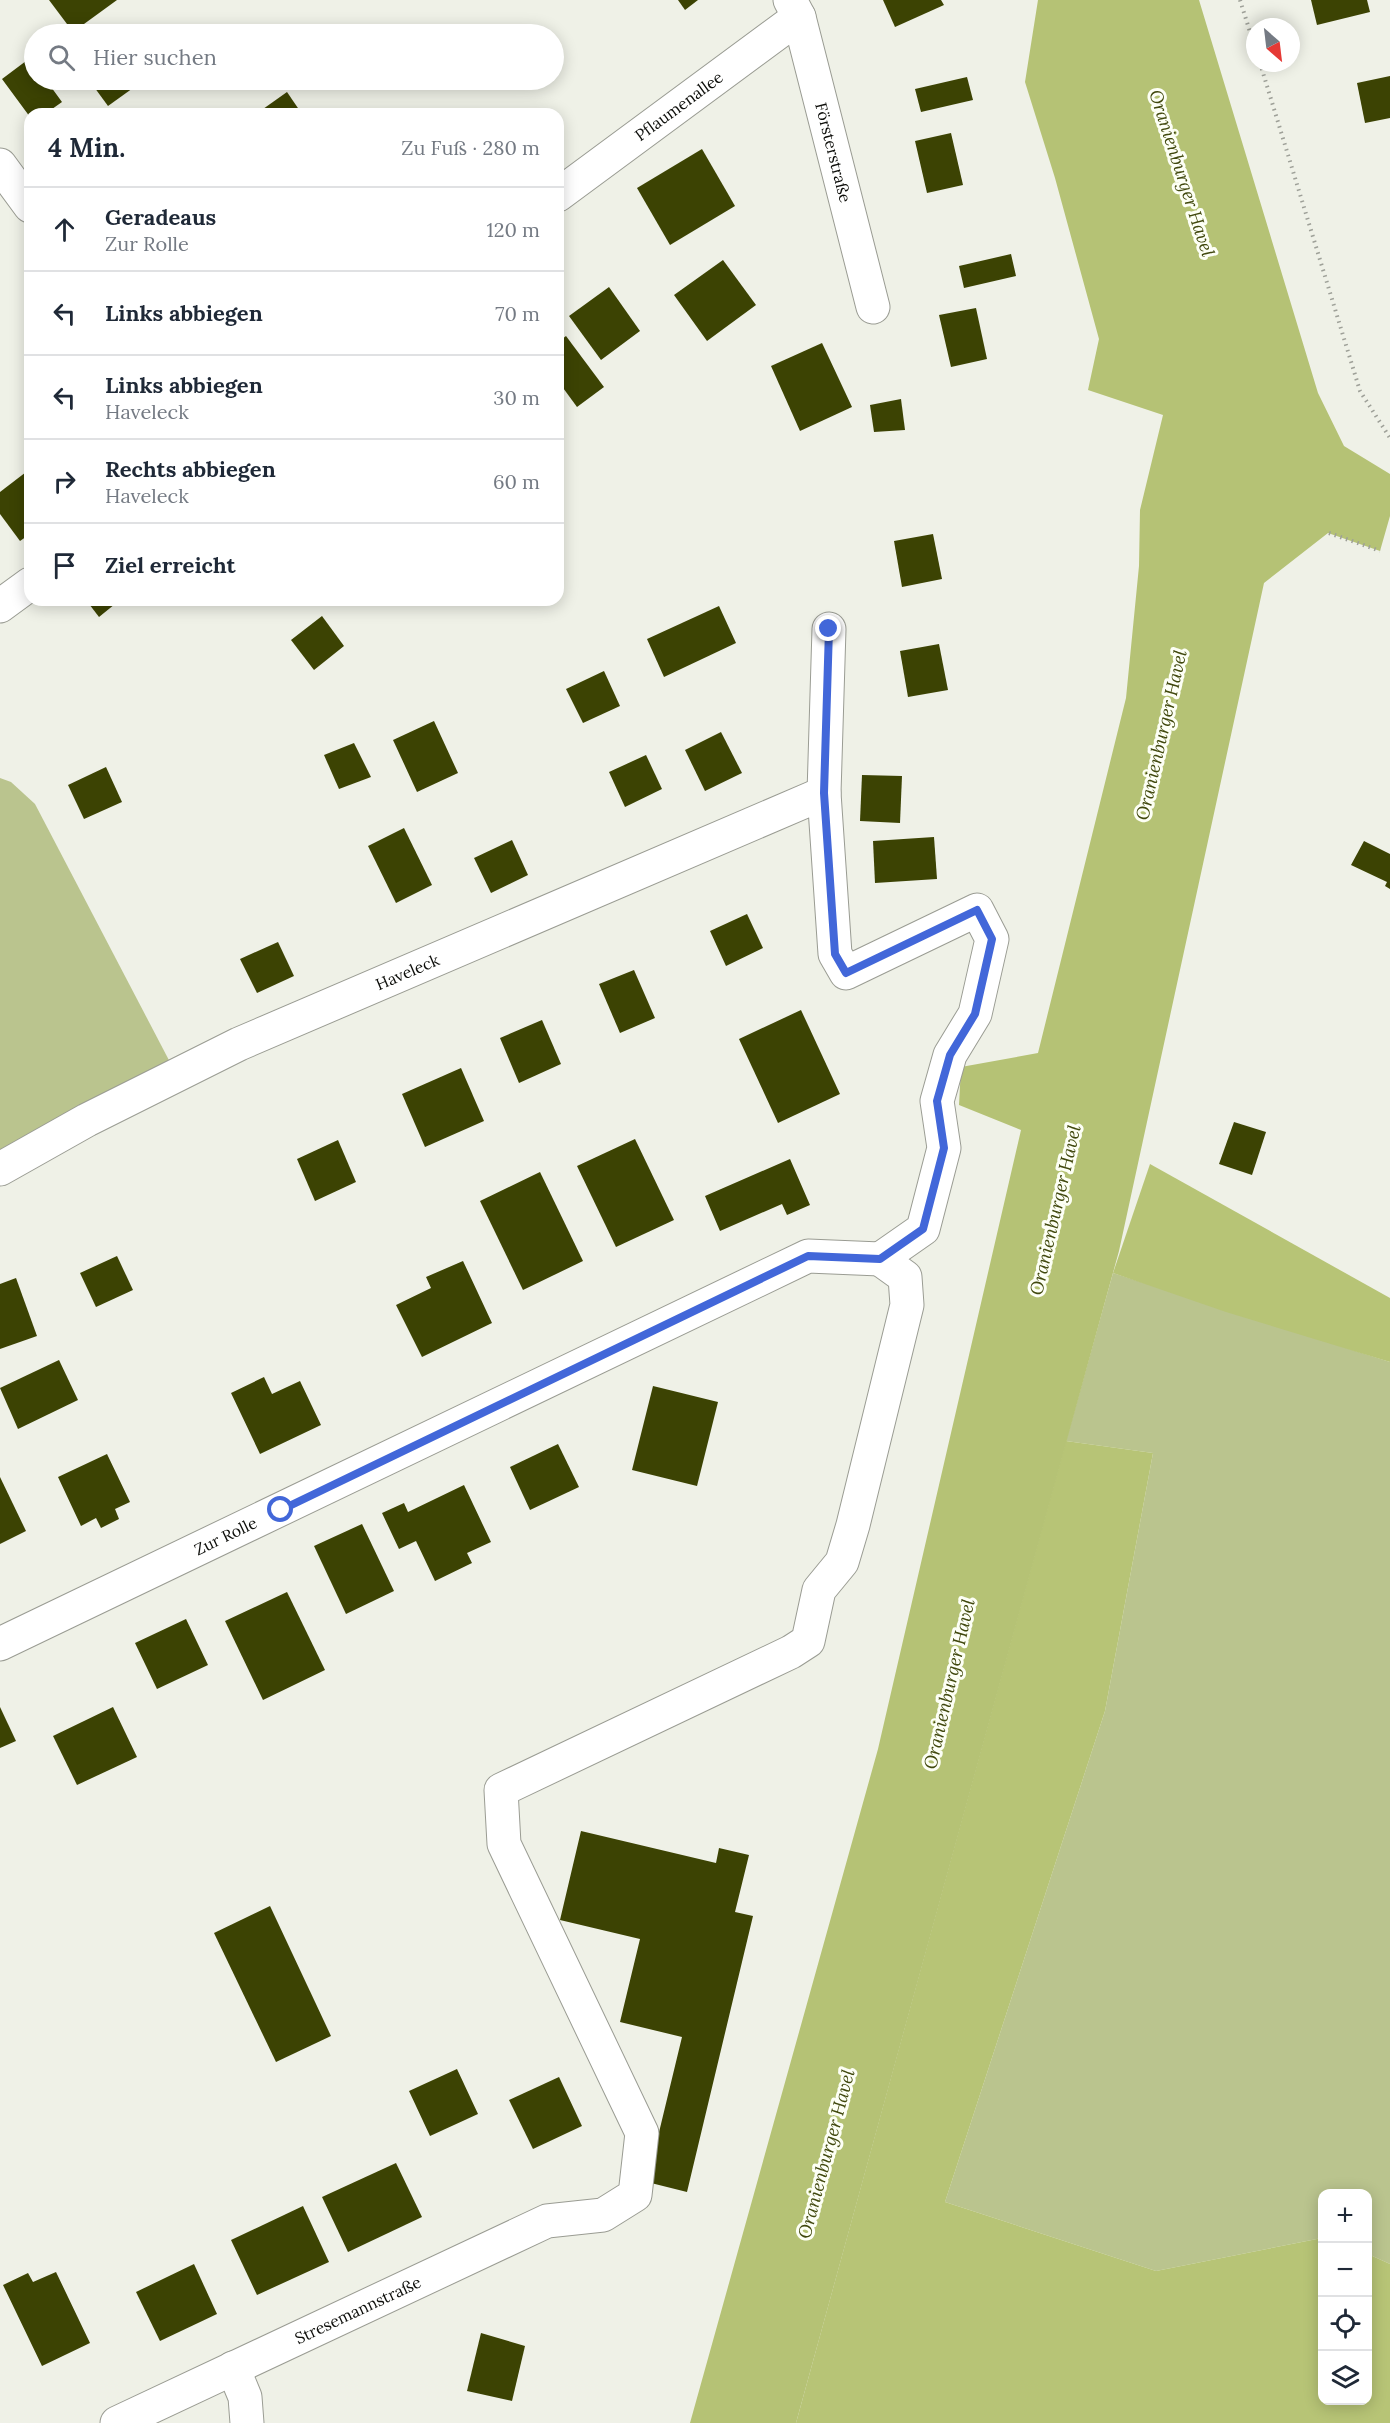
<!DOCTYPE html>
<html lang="de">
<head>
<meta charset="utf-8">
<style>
  :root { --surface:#fff; --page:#f2f2f3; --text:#1f2937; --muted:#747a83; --line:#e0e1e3 }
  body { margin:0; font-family:Lora,serif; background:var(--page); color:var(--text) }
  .controls { position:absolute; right:18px; bottom:18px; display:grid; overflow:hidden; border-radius:12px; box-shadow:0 3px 15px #0003 }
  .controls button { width:54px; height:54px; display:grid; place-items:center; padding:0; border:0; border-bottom:2px solid var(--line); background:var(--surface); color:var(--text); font:30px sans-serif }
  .compass { position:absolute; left:1246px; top:18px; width:54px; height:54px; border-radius:50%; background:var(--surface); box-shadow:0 3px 15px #0003; rotate:152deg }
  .stop { position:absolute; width:18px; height:18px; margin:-14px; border:4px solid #4267d9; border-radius:50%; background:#fff }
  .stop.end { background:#4267d9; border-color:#fff; box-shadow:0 2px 6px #0008 }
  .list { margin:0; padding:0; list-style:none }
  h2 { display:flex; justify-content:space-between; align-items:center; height:78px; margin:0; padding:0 24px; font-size:26px }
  h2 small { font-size:20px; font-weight:400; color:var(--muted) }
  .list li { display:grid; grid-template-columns:39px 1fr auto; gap:18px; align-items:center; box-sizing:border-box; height:84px; padding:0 24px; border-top:2px solid var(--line) }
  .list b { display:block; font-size:22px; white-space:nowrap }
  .list p { margin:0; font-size:20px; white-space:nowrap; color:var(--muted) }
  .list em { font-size:20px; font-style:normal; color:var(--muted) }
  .icon { flex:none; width:33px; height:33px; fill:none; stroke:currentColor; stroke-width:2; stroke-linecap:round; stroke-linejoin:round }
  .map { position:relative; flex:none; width:1390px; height:2423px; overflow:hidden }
  .search { position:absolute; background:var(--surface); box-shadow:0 3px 15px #0003; left:24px; top:24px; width:540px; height:66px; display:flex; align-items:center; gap:15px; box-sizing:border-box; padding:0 21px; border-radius:33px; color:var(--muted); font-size:22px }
  .panel { position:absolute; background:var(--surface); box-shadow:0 3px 15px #0003; left:24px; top:108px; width:540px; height:498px; border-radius:18px }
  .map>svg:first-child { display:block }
</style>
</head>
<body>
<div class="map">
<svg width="1390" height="2423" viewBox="0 0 1390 2423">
  <rect width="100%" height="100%" fill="#eff1e7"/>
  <!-- green -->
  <g fill="#bac48e">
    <polygon points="0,778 11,782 35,804 172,1066 0,1155"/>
    <polygon points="1113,1273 1390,1362 1390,2264 1368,2254 1368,2194 1322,2194 1322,2238 1156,2271 945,2202 1105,1711 1153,1453 1066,1441"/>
  </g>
  <!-- forest -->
  <g fill="#b7c476">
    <polygon points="1150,1164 1390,1298 1390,1362 1226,1312 1113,1273"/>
    <polygon points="1066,1441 1153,1453 1105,1711 945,2202 1156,2271 1322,2238 1322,2400 1368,2400 1368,2254 1390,2264 1390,2423 796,2423"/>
  </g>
  <!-- water -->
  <polygon fill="#b5c275" points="1038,0 1199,0 1318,393 1344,446 1390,474 1390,516 1380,551 1328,533 1264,583 1119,1251 796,2423 690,2423 878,1749 1021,1130 959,1105 961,1067 1038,1053 1126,698 1139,566 1140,510 1163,415 1088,390 1099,339 1055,178 1025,82"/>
  <!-- building -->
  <g fill="#3c4303">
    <polygon points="49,0 117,0 73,32"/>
    <polygon points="678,0 698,0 685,10"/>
    <polygon points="883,0 941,0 944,5 895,27"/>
    <polygon points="1311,0 1367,0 1370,12 1317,25"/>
    <polygon points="30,58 34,64 34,80 46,80 62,102 45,114 30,114 30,117 2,79"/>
    <polygon points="1390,76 1390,118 1365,123 1357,83"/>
    <polygon points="967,77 973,100 921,112 915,89"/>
    <polygon points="89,80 137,80 140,83 108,106"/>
    <polygon points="287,92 302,114 256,114"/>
    <polygon points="951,133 963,185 927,193 915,141"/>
    <polygon points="702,149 735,206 670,245 637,188"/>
    <polygon points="1011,254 1016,276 964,288 959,266"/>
    <polygon points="723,260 756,305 707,341 674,295"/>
    <polygon points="609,287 640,331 601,360 569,316"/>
    <polygon points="976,308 987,359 951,367 939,315"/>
    <polygon points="566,336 604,387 577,407 558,381 558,342"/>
    <polygon points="822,343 852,407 800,431 771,366"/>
    <polygon points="901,399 905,430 874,432 870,405"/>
    <polygon points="30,469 30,534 20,541 0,514 0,492"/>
    <polygon points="933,534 942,579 902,587 894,541"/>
    <polygon points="86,600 120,600 99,617"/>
    <polygon points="719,606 736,643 664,677 647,639"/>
    <polygon points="322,616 344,646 314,670 291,640"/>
    <polygon points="939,644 948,690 908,697 900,651"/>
    <polygon points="604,671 620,706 583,723 566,689"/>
    <polygon points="434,721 458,773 417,792 393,740"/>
    <polygon points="721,732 742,773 705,791 685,750"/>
    <polygon points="354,743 371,777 339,789 324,755"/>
    <polygon points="646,755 662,789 625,807 609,772"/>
    <polygon points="106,767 122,802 84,819 68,785"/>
    <polygon points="862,775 902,776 900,823 860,821"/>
    <polygon points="404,828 432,885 396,903 368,846"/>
    <polygon points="934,837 937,879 875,883 873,841"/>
    <polygon points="512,840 528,875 491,893 474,858"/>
    <polygon points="1364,841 1390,854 1390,889 1385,886 1387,882 1351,865"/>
    <polygon points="747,914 763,948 726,966 710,931"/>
    <polygon points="278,942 294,976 257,993 240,959"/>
    <polygon points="634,970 655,1018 620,1033 599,984"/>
    <polygon points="801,1010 840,1094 778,1123 739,1039"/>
    <polygon points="542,1020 561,1064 519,1083 500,1038"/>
    <polygon points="461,1068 484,1121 425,1147 402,1094"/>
    <polygon points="1234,1122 1266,1132 1252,1175 1219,1164"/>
    <polygon points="635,1139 674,1220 616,1247 577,1166"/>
    <polygon points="338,1140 356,1182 315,1201 297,1159"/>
    <polygon points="790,1159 810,1205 787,1215 782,1204 720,1231 705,1196"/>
    <polygon points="540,1172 583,1261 523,1290 480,1201"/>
    <polygon points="117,1256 133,1290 96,1307 80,1273"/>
    <polygon points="463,1261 492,1323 422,1357 396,1305 431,1288 426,1277"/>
    <polygon points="16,1278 37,1336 0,1349 0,1284"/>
    <polygon points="59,1360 78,1400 18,1429 0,1388"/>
    <polygon points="264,1377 272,1394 300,1381 321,1425 260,1454 231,1393"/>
    <polygon points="653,1386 718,1402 697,1486 632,1470"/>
    <polygon points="558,1444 579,1487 530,1510 510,1467"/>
    <polygon points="107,1454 130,1502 115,1509 119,1519 101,1528 96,1518 81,1526 58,1477"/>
    <polygon points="0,1477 26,1531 0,1544"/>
    <polygon points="464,1485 491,1542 467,1553 472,1563 435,1581 416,1541 399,1549 382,1513 404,1503 408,1512"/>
    <polygon points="362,1524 394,1591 346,1614 314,1546"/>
    <polygon points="287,1592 325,1670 263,1700 225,1621"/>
    <polygon points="186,1619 208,1665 157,1689 135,1643"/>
    <polygon points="0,1707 16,1741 0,1748"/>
    <polygon points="113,1707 137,1757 77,1785 53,1736"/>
    <polygon points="581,1831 716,1863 719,1848 749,1855 735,1912 753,1916 687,2192 647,2182 682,2037 620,2022 640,1939 560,1920"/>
    <polygon points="270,1906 331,2036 276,2062 214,1933"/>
    <polygon points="457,2069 478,2114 430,2136 409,2091"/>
    <polygon points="559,2077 582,2126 533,2149 509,2100"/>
    <polygon points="396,2163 422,2217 348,2252 322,2197"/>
    <polygon points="303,2206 329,2262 257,2295 231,2240"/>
    <polygon points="194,2264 217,2314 160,2341 136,2292"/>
    <polygon points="56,2272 90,2343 42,2366 3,2285 28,2273 33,2282"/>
    <polygon points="481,2333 525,2346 512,2401 467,2391"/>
  </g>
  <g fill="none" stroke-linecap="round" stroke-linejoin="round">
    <defs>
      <g id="minor">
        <path id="s1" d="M790,0L799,17L873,307"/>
        <polyline points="0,165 30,206"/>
        <path id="s2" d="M558,195L799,17"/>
        <polyline points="0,606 30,584"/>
        <polyline points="824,793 829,629"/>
        <path id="s3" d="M0,1169L87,1120L239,1044L824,793L835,954L846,973L977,910L992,939L975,1014L950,1055L937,1101L944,1148L923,1229L880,1259"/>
        <path id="s4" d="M0,1644L808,1256L880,1259"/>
        <polyline points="233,2368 245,2397 247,2423"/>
        <path id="s5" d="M117,2423L547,2221L603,2215L635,2195L642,2133L504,1844L501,1790L791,1652L808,1641L819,1590L842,1562L853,1525L907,1305L905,1277L880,1259"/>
      </g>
    </defs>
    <!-- minor casing -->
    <use href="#minor" stroke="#9a9c93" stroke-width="35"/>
    <!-- path -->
    <g stroke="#9ea098" stroke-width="4" stroke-dasharray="1.5 4.5" stroke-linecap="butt">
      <polyline points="1240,0 1255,48"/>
      <polyline points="1260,63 1360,391 1390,438"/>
      <polyline points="1329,533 1380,551"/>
    </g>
    <!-- minor -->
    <use href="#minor" stroke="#fff" stroke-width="33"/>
  </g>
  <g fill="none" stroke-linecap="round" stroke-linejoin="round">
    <!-- route -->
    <polyline stroke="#4267d9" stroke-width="8" points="281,1510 808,1256 880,1259 923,1229 944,1148 937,1101 950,1055 975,1014 992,939 977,910 846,973 835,954 824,793 829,629"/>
  </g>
  <g text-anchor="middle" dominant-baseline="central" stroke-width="6" stroke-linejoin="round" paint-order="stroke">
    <!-- street labels -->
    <g font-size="16" fill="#0d0e0a" stroke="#fdfff5">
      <text stroke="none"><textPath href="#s2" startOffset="150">Pflaumenallee</textPath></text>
      <text stroke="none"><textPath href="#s1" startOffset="159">Försterstraße</textPath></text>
      <text stroke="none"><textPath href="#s3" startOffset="453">Haveleck</textPath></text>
      <text stroke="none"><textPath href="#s4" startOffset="250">Zur Rolle</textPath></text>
      <text stroke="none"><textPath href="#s5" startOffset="266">Stresemannstraße</textPath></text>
    </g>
    <!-- water labels -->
    <g font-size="18" font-style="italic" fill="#40480d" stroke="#fdfff5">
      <text transform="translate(1182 173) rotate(72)">Oranienburger Havel</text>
      <text transform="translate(1161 735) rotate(-77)">Oranienburger Havel</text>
      <text transform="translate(1055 1210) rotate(-77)">Oranienburger Havel</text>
      <text transform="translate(949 1684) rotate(-77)">Oranienburger Havel</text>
      <text transform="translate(826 2154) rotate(-75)">Oranienburger Havel</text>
    </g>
  </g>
</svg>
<div class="controls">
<button>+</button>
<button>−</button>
<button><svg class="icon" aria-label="locate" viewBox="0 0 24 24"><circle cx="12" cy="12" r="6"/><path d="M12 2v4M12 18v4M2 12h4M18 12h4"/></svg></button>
<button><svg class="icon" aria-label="layers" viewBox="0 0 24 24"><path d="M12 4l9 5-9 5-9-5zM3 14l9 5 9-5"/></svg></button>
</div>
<svg class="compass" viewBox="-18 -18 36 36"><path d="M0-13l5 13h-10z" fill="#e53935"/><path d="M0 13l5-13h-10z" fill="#747a83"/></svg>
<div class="stop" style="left:281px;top:1510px"></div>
<div class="stop end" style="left:829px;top:629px"></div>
<div class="search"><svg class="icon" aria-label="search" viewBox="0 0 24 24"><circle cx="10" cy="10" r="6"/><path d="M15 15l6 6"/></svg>Hier suchen</div>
<section class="panel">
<h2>4 Min.<small>Zu Fuß · 280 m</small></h2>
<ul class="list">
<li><svg class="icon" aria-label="ahead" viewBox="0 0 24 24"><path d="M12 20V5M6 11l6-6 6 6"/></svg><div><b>Geradeaus</b><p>Zur Rolle</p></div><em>120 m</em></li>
<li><svg class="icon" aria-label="left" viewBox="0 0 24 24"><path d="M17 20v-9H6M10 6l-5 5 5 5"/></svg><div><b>Links abbiegen</b></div><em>70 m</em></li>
<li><svg class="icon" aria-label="left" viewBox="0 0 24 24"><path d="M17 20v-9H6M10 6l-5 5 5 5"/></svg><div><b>Links abbiegen</b><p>Haveleck</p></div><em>30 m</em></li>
<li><svg class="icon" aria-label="right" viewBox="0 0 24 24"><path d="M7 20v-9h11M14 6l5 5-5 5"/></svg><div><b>Rechts abbiegen</b><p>Haveleck</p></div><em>60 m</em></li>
<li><svg class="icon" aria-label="arrive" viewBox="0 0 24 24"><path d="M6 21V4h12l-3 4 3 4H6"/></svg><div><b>Ziel erreicht</b></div></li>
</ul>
</section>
</div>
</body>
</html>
